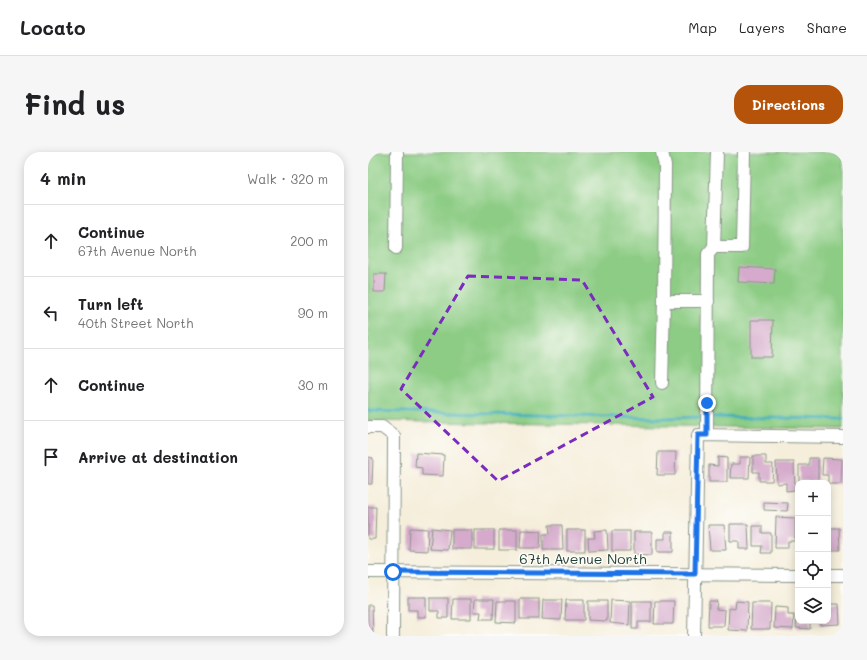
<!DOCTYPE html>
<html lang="en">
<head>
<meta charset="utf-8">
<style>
  :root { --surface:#fff; --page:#f6f6f6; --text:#202124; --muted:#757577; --line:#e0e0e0; --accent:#b45309 }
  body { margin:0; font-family:Mali,sans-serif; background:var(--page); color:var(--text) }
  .controls { position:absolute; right:12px; bottom:12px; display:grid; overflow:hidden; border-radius:8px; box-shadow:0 2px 10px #0003 }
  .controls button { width:36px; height:36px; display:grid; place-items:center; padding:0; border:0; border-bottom:1px solid var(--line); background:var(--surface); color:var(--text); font:20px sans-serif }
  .stop { position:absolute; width:12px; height:12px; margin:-9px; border:3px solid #1a73e8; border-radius:50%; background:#fff }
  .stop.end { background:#1a73e8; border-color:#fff; box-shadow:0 1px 4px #0008 }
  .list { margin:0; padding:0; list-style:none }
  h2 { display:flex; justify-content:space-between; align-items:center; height:52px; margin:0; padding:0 16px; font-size:17px }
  h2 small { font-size:13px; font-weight:400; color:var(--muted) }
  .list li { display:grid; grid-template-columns:26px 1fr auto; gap:12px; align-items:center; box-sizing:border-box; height:72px; padding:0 16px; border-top:1px solid var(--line) }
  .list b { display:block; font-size:15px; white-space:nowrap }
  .list p { margin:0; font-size:13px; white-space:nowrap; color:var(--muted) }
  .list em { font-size:13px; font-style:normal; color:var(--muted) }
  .icon { flex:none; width:22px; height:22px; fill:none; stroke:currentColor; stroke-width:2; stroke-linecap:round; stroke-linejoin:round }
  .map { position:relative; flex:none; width:475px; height:484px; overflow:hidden; border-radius:16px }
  header { display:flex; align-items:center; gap:24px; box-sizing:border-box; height:56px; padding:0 20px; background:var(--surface); border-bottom:1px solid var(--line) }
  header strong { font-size:19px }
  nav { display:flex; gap:22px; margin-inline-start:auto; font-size:14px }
  .intro { display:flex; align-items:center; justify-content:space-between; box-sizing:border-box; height:96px; padding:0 24px }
  h1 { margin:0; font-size:28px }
  .button { padding:10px 18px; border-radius:16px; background:var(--accent); color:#fff; font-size:14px; font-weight:700 }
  main { display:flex; gap:24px; padding:0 24px }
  aside { flex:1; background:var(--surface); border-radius:16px; box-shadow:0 2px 10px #0003 }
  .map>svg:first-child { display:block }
</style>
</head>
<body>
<header>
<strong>Locato</strong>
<nav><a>Map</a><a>Layers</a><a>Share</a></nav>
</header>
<div class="intro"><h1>Find us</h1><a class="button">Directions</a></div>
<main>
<aside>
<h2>4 min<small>Walk · 320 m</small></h2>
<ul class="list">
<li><svg class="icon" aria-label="ahead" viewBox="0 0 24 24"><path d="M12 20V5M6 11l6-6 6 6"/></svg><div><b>Continue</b><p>67th Avenue North</p></div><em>200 m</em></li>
<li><svg class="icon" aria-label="left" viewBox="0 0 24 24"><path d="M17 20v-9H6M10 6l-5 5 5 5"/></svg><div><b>Turn left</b><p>40th Street North</p></div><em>90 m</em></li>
<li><svg class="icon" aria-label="ahead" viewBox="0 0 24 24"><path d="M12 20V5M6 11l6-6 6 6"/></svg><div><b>Continue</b></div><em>30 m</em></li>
<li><svg class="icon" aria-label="arrive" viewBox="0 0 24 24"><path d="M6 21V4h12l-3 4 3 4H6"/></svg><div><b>Arrive at destination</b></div></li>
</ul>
</aside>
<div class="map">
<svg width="475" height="484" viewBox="0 0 475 484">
  <rect width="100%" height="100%" fill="#fdfcf7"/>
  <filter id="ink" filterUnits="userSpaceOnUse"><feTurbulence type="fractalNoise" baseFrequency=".025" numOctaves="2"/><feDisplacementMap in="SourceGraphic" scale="8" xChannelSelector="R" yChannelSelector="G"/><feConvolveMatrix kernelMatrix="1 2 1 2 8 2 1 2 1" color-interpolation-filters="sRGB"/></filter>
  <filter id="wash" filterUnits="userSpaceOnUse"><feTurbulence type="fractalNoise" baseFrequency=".012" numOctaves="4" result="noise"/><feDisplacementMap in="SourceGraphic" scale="16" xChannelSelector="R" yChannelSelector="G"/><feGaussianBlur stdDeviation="0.9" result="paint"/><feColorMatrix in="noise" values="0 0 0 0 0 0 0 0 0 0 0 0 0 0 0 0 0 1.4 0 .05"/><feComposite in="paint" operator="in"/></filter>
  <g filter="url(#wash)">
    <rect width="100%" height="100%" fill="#f5eedb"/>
    <!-- green -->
    <polygon fill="#8ccc84" stroke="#56845c" points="0,0 475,0 475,277 0,269"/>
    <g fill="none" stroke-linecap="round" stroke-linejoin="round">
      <!-- stream -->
      <g stroke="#3eaeb9" stroke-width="3">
        <polyline points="0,259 290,266 336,265"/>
        <polyline points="342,265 475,267"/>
      </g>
    </g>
    <g id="blocks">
      <!-- building -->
      <g fill="#d5aacc">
        <polygon points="371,115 407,117 406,132 370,130"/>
        <polygon points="6,122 18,122 17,140 6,140"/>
        <polygon points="383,168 405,168 404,205 383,205"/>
        <polygon points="290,300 308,300 307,323 289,323"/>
        <polygon points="48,301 76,303 75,324 54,323 54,316 47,315"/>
        <polygon points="385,304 398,304 398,312 405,312 404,329 391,329 391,320 385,320"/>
        <polygon points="0,305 5,306 4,332 0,332"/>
        <polygon points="350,305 359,306 359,330 341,330 341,313 350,314"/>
        <polygon points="372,305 382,305 381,326 362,326 363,312 372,312"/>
        <polygon points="441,306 450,306 450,329 431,329 431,313 441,313"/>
        <polygon points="455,306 474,307 473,332 460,332 460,323 454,323"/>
        <polygon points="408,310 426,310 427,338 418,339 418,331 409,332"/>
        <polygon points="396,350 420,351 419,359 396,358"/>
        <polygon points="0,355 8,355 7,387 0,387"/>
        <polygon points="408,365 427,366 427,389 420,389 420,396 407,396"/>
        <polygon points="362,372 380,372 381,397 371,397 371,389 362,389"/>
        <polygon points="181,373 194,373 195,398 175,398 175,382 182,382"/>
        <polygon points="340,373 356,373 358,398 342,398"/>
        <polygon points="385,374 394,374 394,381 403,381 403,401 393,401 394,394 385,394"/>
        <polygon points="42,376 60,377 59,399 41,398"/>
        <polygon points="64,376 82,378 80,398 62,397"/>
        <polygon points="460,376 471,376 472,398 460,398"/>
        <rect x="84" y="378" width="20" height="19"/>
        <rect x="107" y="378" width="19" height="19"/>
        <rect x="131" y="378" width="18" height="20"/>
        <polygon points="153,378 173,379 172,396 152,396"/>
        <rect x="199" y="378" width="18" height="21"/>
        <polygon points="239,378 240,398 221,399 220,386 227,386 226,379"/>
        <rect x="244" y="379" width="18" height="20"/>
        <polygon points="266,380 284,380 284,403 266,402"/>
        <polygon points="297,380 305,380 305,400 289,400 289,387 297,387"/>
        <polygon points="40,445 58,445 58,465 49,465 49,458 40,458"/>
        <polygon points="62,446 80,446 80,466 71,466 71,459 62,459"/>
        <polygon points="85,447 103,447 103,467 84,467"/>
        <polygon points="107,447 126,447 125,467 112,467 113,460 106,460"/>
        <rect x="152" y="447" width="19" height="20"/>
        <polygon points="175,448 194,448 193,468 174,467"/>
        <polygon points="198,448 216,448 216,468 197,468"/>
        <polygon points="243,448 262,449 261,473 242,471"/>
        <polygon points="129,449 148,449 148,471 128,470"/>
        <polygon points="220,449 239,449 239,469 220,468"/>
        <polygon points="264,449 283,449 283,470 270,470 270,477 264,477"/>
        <polygon points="287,449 306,449 305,472 286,472"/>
        <polygon points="341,449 349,449 348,457 357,458 356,474 340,474"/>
        <polygon points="368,449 380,450 379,479 360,478 361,456 367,457"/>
        <polygon points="384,451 403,451 402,477 383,477"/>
        <polygon points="460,452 471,452 472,472 452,473 452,469 460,469"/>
        <polygon points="0,453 4,453 5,482 0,482"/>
        <polygon points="407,455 420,456 420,463 426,463 425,477 406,476"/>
        <polygon points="429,458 430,458 430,469 442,469 442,477 428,476"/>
      </g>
    </g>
  </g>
  <g filter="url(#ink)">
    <use href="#blocks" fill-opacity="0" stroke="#8a9688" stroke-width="1"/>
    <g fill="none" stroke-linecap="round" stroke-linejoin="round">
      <defs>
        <g id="minor">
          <polyline points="294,0 297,14 296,149"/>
          <polyline points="346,95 374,95 376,0"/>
          <polyline points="28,96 29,0"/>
          <polyline points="294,231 296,149 340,149"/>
          <polyline points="0,275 14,275 26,284 25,484"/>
          <polyline points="339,283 340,102 346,95 349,0"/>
          <polyline points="0,420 430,423"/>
          <polyline points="460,423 475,423"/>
          <polyline points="326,484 330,283 475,285"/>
        </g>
      </defs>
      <!-- minor casing -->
      <use href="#minor" stroke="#8a9688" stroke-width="14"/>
      <!-- minor -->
      <use href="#minor" stroke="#fff" stroke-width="12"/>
    </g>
  </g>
  <g fill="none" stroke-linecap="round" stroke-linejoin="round" filter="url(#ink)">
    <!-- route -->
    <polyline stroke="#1a73e8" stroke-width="5" points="25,420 327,422 330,283 339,283 339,251"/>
  </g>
  <!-- marked area -->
  <path fill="none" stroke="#7b2cbf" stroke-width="3" stroke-dasharray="8 5" stroke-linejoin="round" d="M100,124L214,128L285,245L130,329L33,237Z"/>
  <g text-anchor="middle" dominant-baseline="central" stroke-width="3" stroke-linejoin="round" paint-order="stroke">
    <!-- street labels -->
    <g font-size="14" fill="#1f3d34" stroke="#fdfcf7">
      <text x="215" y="406">67th Avenue North</text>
    </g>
  </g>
</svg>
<div class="controls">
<button>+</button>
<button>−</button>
<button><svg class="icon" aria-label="locate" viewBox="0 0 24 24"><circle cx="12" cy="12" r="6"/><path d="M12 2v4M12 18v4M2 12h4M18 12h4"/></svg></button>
<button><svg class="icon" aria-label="layers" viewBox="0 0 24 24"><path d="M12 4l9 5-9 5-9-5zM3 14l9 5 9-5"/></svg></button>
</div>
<div class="stop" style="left:25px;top:420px"></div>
<div class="stop end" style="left:339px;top:251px"></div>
</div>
</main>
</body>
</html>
